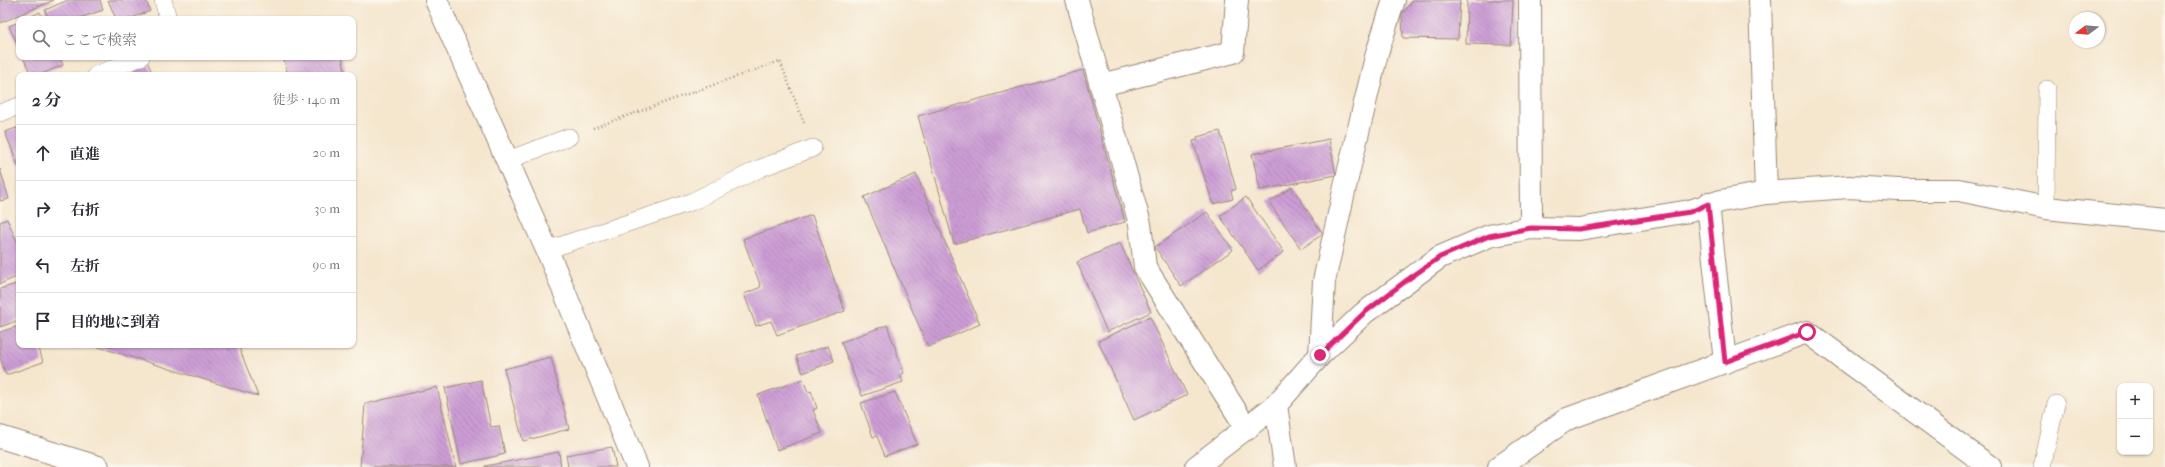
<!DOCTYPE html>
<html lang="ja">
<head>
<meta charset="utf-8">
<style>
  :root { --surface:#fff; --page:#f2f2f3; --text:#2b2b33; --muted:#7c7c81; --line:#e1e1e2 }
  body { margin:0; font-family:"IM FELL French Canon","Noto Serif JP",serif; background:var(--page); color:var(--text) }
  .controls { position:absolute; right:12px; bottom:12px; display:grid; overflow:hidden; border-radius:8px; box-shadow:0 1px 3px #0004 }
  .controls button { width:36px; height:36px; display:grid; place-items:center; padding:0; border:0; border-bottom:1px solid var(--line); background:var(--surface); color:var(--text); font:20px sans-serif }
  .compass { position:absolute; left:2069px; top:12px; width:36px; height:36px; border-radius:50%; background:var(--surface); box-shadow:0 1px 3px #0004; rotate:254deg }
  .stop { position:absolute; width:12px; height:12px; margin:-9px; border:3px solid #db2777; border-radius:50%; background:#fff }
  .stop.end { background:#db2777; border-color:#fff; box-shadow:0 1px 4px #0008 }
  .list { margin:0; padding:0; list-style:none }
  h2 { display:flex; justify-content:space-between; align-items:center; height:52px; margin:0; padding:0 16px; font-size:17px }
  h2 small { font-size:13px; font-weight:400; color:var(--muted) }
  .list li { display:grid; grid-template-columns:26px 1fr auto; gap:12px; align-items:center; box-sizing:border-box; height:56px; padding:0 16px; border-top:1px solid var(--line) }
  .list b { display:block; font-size:15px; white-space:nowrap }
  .list em { font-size:13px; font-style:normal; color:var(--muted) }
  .icon { flex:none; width:22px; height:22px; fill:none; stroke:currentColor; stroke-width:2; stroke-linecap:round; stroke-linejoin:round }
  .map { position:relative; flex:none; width:2165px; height:467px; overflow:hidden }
  .search { position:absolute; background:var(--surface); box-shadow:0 1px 3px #0004; left:16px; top:16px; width:340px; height:44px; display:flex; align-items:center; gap:10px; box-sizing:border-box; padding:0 14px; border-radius:8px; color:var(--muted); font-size:15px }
  .panel { position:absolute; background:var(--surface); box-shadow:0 1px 3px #0004; left:16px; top:72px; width:340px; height:276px; border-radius:8px }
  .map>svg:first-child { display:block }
</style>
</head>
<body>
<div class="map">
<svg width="2165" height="467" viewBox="0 0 2165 467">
  <defs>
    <pattern id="building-back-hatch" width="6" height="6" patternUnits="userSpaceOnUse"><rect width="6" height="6" fill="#cc9dd5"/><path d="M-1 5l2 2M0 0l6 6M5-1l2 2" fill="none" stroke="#a780ac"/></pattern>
  </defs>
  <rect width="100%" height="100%" fill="#fbf7ec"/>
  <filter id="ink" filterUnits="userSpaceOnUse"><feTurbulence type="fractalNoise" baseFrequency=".025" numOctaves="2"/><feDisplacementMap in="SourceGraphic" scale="8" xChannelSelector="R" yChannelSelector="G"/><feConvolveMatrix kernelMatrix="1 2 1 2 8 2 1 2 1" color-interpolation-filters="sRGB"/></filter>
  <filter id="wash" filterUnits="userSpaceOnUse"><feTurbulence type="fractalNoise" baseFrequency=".012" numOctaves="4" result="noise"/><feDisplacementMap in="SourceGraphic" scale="16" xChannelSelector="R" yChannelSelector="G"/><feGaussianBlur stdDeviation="0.9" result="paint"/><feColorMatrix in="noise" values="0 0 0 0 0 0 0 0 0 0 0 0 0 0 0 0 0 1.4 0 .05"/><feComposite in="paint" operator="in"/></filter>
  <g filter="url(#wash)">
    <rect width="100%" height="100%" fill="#f5e6ce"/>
    <g id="blocks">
      <!-- building -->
      <g fill="url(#building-back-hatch)">
        <polygon points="0,0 54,0 0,23"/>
        <polygon points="68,0 100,0 103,10 77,19 48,19 45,10"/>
        <polygon points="108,0 146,0 150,11 129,19 116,19"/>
        <polygon points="1413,0 1460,0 1458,39 1403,38 1402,14"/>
        <polygon points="1467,0 1513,0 1511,45 1466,44"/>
        <polygon points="40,12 43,19 25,19"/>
        <polygon points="19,22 19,48 9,26"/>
        <polygon points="23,57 60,57 63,65 39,75 31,75"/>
        <polygon points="283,57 342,57 346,75 288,75"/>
        <polygon points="147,61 153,75 112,75"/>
        <polygon points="1083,70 1125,222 1087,233 1080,209 954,244 918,116"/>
        <polygon points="19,127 19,168 5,132"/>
        <polygon points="1220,131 1236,189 1231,191 1233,199 1213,204 1193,141 1198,140 1197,137"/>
        <polygon points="1329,139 1336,175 1260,190 1252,154"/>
        <polygon points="0,169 9,199 0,201"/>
        <polygon points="916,174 980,324 928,347 864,197"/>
        <polygon points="1292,187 1323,234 1301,249 1269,202"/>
        <polygon points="1246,197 1284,252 1258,270 1220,216"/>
        <polygon points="1207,212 1233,250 1181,286 1155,247"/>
        <polygon points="812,215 845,311 777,335 771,321 756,326 744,294 761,287 743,239"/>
        <polygon points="7,219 19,246 19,276 0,284 0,222"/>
        <polygon points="1120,243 1151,312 1107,332 1077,262"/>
        <polygon points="19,283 19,320 0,327 0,289"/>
        <polygon points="1150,317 1187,395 1134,420 1098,341"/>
        <polygon points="887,325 904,373 900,375 903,382 862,396 841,342"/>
        <polygon points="19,326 19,345 38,345 43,362 6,375 0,358 0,332"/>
        <polygon points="92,345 238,345 258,396"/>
        <polygon points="828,346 834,361 803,373 796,356"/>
        <polygon points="551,357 569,429 523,441 504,369"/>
        <polygon points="803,379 808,392 811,391 817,408 813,410 822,433 777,450 758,395"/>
        <polygon points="481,380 491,427 499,426 505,454 461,464 445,388"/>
        <polygon points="437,387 456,467 360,467 365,404"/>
        <polygon points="895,392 917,444 885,456 877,436 873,437 861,403"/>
        <polygon points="612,447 616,467 568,467 566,455"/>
        <polygon points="559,452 561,467 485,467 485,466"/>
      </g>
    </g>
  </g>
  <g filter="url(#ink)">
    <use href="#blocks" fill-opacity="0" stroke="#988876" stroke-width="1"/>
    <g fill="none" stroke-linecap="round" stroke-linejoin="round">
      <defs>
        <g id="service">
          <polyline points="163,0 168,19"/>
          <polyline points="96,75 141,57"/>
          <polyline points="0,113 19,106"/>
          <polyline points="508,160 569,137"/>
          <polyline points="2046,208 2047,89"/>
          <polyline points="547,250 691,202 761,168 813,148"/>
          <polyline points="2042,467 2056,404"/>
        </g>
        <g id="minor">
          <polyline points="436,0 547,250 637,467"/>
          <polyline points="1077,0 1140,224 1145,267 1247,429"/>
          <polyline points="1530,0 1531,228"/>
          <polyline points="1760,0 1766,193"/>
          <polyline points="1101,85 1233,52 1237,0"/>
          <polyline points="1708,204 1725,362"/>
          <polyline points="1320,355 1324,281 1347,178 1377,53 1394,0"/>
          <polyline points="1276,405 1285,467"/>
          <polyline points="1196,467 1276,405 1320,355 1364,313 1440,257 1489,236 1531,228 1579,229 1690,211 1721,201 1766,193 1849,187 1898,190 1959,190 2046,208 2165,220"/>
          <polyline points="1499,467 1567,419 1807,332 1990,467"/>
        </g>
        <polyline id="trunk" points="0,437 98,467"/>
      </defs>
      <!-- service casing -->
      <use href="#service" stroke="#988876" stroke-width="18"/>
      <!-- minor casing -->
      <use href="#minor" stroke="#988876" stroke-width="24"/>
      <!-- trunk casing -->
      <use href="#trunk" stroke="#988876" stroke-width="24"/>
      <!-- path -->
      <polyline stroke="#988876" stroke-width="2.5" stroke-dasharray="1 3" stroke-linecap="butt" points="593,128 780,61 804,123"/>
      <!-- service -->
      <use href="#service" stroke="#fff" stroke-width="17"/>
      <!-- minor -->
      <use href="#minor" stroke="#fff" stroke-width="22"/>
      <!-- trunk -->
      <use href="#trunk" stroke="#fff" stroke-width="22"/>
    </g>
  </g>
  <g fill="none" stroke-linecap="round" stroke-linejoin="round" filter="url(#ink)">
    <!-- route -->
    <polyline stroke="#db2777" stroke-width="5" points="1320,355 1364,313 1407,280 1440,257 1489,236 1531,228 1579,229 1690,212 1708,204 1725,362 1807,332"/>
  </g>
</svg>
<div class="controls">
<button>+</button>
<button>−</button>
</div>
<svg class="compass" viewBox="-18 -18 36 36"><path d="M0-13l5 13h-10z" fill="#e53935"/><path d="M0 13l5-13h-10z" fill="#7c7c81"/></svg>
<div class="stop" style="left:1807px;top:332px"></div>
<div class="stop end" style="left:1320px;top:355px"></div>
<div class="search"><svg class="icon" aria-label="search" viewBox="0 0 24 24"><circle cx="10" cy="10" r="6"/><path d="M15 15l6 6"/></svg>ここで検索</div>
<section class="panel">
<h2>2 分<small>徒歩 · 140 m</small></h2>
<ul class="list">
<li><svg class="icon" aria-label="ahead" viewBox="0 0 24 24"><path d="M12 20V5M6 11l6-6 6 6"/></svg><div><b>直進</b></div><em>20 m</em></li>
<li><svg class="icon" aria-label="right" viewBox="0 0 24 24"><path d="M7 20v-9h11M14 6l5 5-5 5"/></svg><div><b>右折</b></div><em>30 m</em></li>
<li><svg class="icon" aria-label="left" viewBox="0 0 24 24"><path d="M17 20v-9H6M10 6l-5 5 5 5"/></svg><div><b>左折</b></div><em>90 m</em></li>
<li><svg class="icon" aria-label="arrive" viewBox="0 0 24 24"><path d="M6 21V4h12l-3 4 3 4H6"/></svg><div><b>目的地に到着</b></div></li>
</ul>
</section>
</div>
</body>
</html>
